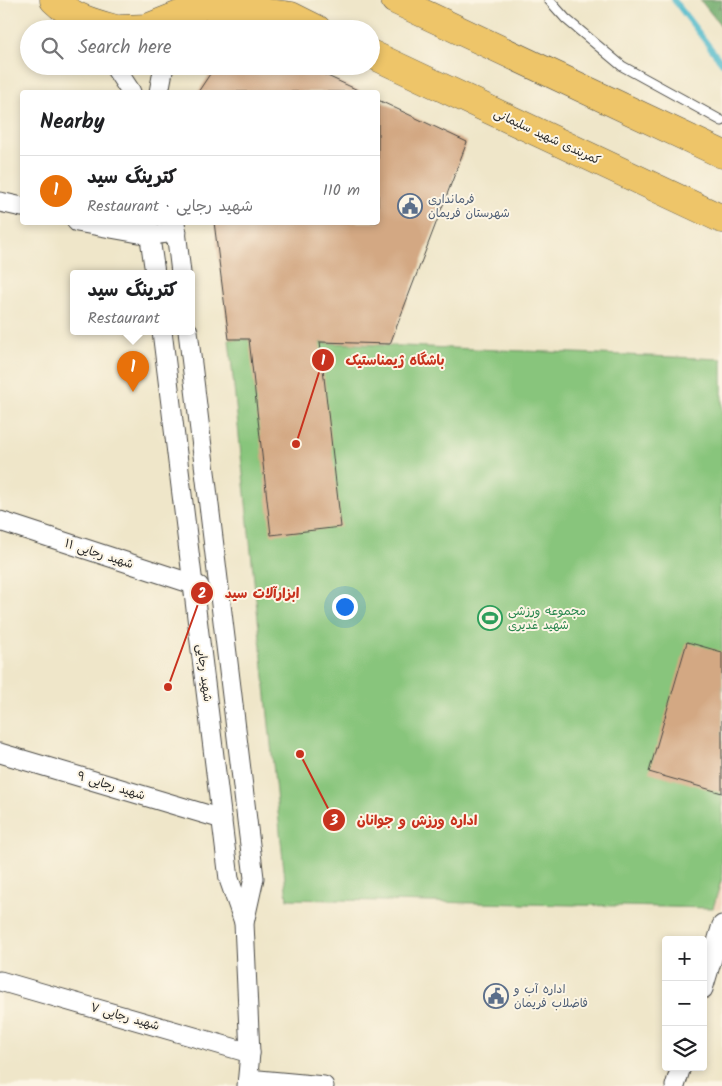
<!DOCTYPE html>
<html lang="en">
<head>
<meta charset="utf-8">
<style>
  :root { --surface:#fff; --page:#f2f2f2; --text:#202124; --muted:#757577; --line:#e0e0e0; --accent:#7c3aed }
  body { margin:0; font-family:Kalam,"Playpen Sans Arabic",sans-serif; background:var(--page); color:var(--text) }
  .controls { position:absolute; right:15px; bottom:15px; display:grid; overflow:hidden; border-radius:5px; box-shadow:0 2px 8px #0003 }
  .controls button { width:45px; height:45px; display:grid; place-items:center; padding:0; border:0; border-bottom:1px solid var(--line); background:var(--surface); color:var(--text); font:25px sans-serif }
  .you { position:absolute; left:344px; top:606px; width:18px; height:18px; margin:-12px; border:4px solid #fff; border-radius:50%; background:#1a73e8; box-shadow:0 0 0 8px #1a73e833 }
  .badge { display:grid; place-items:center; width:32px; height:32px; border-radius:50%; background:var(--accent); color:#fff; font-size:16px; font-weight:700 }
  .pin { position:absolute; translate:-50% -41px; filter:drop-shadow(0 1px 2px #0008) }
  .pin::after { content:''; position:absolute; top:26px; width:18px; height:15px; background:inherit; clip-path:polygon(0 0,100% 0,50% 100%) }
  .popup { position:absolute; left:70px; top:270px; width:125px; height:65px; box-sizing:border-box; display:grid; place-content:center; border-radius:5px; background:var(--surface); filter:drop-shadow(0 1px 4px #0005); font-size:16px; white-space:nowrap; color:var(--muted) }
  .popup b { font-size:19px; color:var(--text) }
  .popup::after { content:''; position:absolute; left:50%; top:100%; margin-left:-10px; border:10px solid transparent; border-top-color:var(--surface) }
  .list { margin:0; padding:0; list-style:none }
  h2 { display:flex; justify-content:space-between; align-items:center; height:65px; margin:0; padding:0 20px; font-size:21px }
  h2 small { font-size:16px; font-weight:400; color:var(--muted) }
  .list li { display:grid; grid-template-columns:32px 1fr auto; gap:15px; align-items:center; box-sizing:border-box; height:70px; padding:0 20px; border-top:1px solid var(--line) }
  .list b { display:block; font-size:19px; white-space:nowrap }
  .list p { margin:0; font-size:16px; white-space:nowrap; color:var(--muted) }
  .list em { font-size:16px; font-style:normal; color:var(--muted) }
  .icon { flex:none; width:28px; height:28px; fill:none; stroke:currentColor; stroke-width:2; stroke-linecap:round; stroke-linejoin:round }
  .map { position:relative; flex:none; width:722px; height:1086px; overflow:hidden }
  .search { position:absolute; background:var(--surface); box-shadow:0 2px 8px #0003; left:20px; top:20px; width:360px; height:55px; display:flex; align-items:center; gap:12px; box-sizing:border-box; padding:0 18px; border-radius:28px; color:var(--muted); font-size:19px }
  .panel { position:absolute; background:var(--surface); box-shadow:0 2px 8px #0003; left:20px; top:90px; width:360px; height:135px; border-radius:5px }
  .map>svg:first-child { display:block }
</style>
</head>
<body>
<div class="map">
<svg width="722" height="1086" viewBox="0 0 722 1086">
  <defs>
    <pattern id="forest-firs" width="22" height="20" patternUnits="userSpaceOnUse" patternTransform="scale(1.25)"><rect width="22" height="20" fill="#6eaa6b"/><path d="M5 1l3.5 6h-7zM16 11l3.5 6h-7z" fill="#5b8b58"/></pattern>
  </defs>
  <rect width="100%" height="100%" fill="#fcf5e5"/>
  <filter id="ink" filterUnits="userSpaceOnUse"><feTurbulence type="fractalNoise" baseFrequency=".02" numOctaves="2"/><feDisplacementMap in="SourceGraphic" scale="10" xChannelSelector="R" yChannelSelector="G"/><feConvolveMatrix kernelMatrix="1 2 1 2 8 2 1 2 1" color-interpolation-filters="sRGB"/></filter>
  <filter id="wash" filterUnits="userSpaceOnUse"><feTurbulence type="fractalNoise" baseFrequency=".0096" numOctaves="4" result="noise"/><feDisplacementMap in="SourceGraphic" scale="20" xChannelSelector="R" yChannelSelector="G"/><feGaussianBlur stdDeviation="1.12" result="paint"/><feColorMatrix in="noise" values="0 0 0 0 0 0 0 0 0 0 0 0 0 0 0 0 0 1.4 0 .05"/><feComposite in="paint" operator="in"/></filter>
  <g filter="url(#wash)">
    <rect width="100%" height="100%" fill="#efe6c9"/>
    <!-- built -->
    <polygon fill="#f1d5bd" points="722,878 722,909 713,908"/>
    <!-- forest -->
    <polygon fill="url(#forest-firs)" stroke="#4c6a4b" points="700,0 722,0 722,27"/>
    <!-- pitch -->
    <polygon fill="#88c57b" stroke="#5a7853" points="229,339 722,359 722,878 713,908 287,899"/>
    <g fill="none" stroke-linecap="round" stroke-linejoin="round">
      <!-- stream -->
      <polyline stroke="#4eb9cb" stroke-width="5.5" points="674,0 722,63"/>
    </g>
    <g id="blocks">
      <!-- building -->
      <g fill="#d3a883">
        <polygon points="218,66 306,66 362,92 198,92 212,71"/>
        <polygon points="378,100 467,142 390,344 320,342 341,527 271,535 249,339 229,339 214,222 378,222"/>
        <polygon points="687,642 722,652 722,793 649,772"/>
      </g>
    </g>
  </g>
  <g filter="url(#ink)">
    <use href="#blocks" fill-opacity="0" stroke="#484743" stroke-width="1"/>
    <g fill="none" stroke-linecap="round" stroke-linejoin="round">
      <defs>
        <polyline id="lane" points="549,0 566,19 622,66 722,121"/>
        <g id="street">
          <polyline points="114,66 131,92"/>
          <polyline points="159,92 164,66"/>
          <polyline points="0,202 22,207"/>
          <polyline points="77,222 150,235 177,232"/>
          <polyline points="175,222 181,273"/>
          <polyline points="148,224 155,273"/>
          <polyline points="162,331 229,879 244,922"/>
          <polyline points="188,331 254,878 244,923 250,1053 247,1086"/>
          <polyline points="0,521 199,586"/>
          <polyline points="0,753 222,819"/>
          <polyline points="0,981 250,1053"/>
          <polyline points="703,989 722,925"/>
          <polyline points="248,1079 324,1086"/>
          <polyline points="675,1086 681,1067"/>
        </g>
        <g id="highway">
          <path d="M54,0C71,17 94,23 116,29"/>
          <polyline points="395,0 722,154"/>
          <polyline points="204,5 291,16 317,29"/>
          <polyline points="121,29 147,28 204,5 209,0"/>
          <polyline points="371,54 722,219"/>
        </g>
      </defs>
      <!-- lane casing -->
      <use href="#lane" stroke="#484743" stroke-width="11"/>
      <!-- street casing -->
      <use href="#street" stroke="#484743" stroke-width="21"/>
      <!-- highway casing -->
      <use href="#highway" stroke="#484743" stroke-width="29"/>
      <!-- lane -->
      <use href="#lane" stroke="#fff" stroke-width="9"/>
      <!-- street -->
      <use href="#street" stroke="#fff" stroke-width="19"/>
      <!-- highway -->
      <use href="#highway" stroke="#eec569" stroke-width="28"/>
    </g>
  </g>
  <!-- icons -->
  <defs>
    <symbol id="civic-ring" viewBox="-11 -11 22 22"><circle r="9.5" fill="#fcf5e5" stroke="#5c6f8a" stroke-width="1.5"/><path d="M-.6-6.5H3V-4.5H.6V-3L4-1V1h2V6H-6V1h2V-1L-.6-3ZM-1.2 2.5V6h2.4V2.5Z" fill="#5c6f8a"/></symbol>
    <symbol id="stadium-ring" viewBox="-11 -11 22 22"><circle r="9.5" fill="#fcf5e5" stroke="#2e9e5b" stroke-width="1.5"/><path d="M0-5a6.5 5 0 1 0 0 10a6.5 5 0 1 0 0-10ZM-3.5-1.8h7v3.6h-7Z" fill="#2e9e5b"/></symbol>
  </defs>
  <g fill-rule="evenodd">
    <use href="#civic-ring" x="396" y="192" width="28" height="28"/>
    <use href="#stadium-ring" x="476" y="604" width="28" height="28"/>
    <use href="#civic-ring" x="482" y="982" width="28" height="28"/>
  </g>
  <g text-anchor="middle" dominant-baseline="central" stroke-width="4" stroke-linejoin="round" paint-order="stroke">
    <!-- street labels -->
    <g font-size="12" fill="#2b2b2b" stroke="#fcf5e5">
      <text transform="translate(547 137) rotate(25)">کمربندی شهید سلیمانی</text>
      <text transform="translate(99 554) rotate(18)">شهید رجایی ۱۱</text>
      <text transform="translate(204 673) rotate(83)">شهید رجایی</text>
      <text transform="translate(111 786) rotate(17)">شهید رجایی ۹</text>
      <text transform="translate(125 1017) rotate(16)">شهید رجایی ۷</text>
    </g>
    <!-- service labels -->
    <g font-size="12" fill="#4e5e75" stroke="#fcf5e5" text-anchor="start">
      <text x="428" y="199">فرمانداری<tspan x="428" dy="14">شهرستان فریمان</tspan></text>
      <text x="514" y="989">اداره آب و<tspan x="514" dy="14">فاضلاب فریمان</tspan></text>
    </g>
    <!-- leisure labels -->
    <g font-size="12" fill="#27864d" stroke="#fcf5e5" text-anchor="start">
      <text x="508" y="611">مجموعه ورزشی<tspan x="508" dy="14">شهید غدیری</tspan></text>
    </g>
  </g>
  <!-- callouts -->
  <path fill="none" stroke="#c8321e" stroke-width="2" d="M296 444L323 360M168 687L202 593M300 754L334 820"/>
  <g fill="#c8321e" stroke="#fcf5e5" stroke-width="2">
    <circle cx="296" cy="444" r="5"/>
    <circle cx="168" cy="687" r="5"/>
    <circle cx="300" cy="754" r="5"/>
    <circle cx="323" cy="360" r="12"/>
    <circle cx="202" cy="593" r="12"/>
    <circle cx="334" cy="820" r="12"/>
  </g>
  <g font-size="15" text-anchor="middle" font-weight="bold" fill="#fff">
    <text x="323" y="365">1</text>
    <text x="202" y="598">2</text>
    <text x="334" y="825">3</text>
  </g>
  <g font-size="14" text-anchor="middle" font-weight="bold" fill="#c8321e" stroke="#fcf5e5" stroke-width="4" stroke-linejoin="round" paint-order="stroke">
    <text x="395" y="365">باشگاه ژیمناستیک</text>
    <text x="262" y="598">ابزارآلات سید</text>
    <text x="417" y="825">اداره ورزش و جوانان</text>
  </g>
</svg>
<div class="controls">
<button>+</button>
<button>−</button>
<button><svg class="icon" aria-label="layers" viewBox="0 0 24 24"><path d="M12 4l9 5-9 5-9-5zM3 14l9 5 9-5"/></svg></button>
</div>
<div class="you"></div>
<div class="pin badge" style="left:133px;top:392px;background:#e8710a">1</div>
<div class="popup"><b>کترینگ سید</b>Restaurant</div>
<div class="search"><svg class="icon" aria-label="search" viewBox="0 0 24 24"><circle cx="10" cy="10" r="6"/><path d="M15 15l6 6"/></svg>Search here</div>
<section class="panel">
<h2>Nearby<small></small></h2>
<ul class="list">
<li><span class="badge" style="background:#e8710a">1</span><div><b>کترینگ سید</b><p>Restaurant · شهید رجایی</p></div><em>110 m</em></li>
</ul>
</section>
</div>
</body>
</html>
